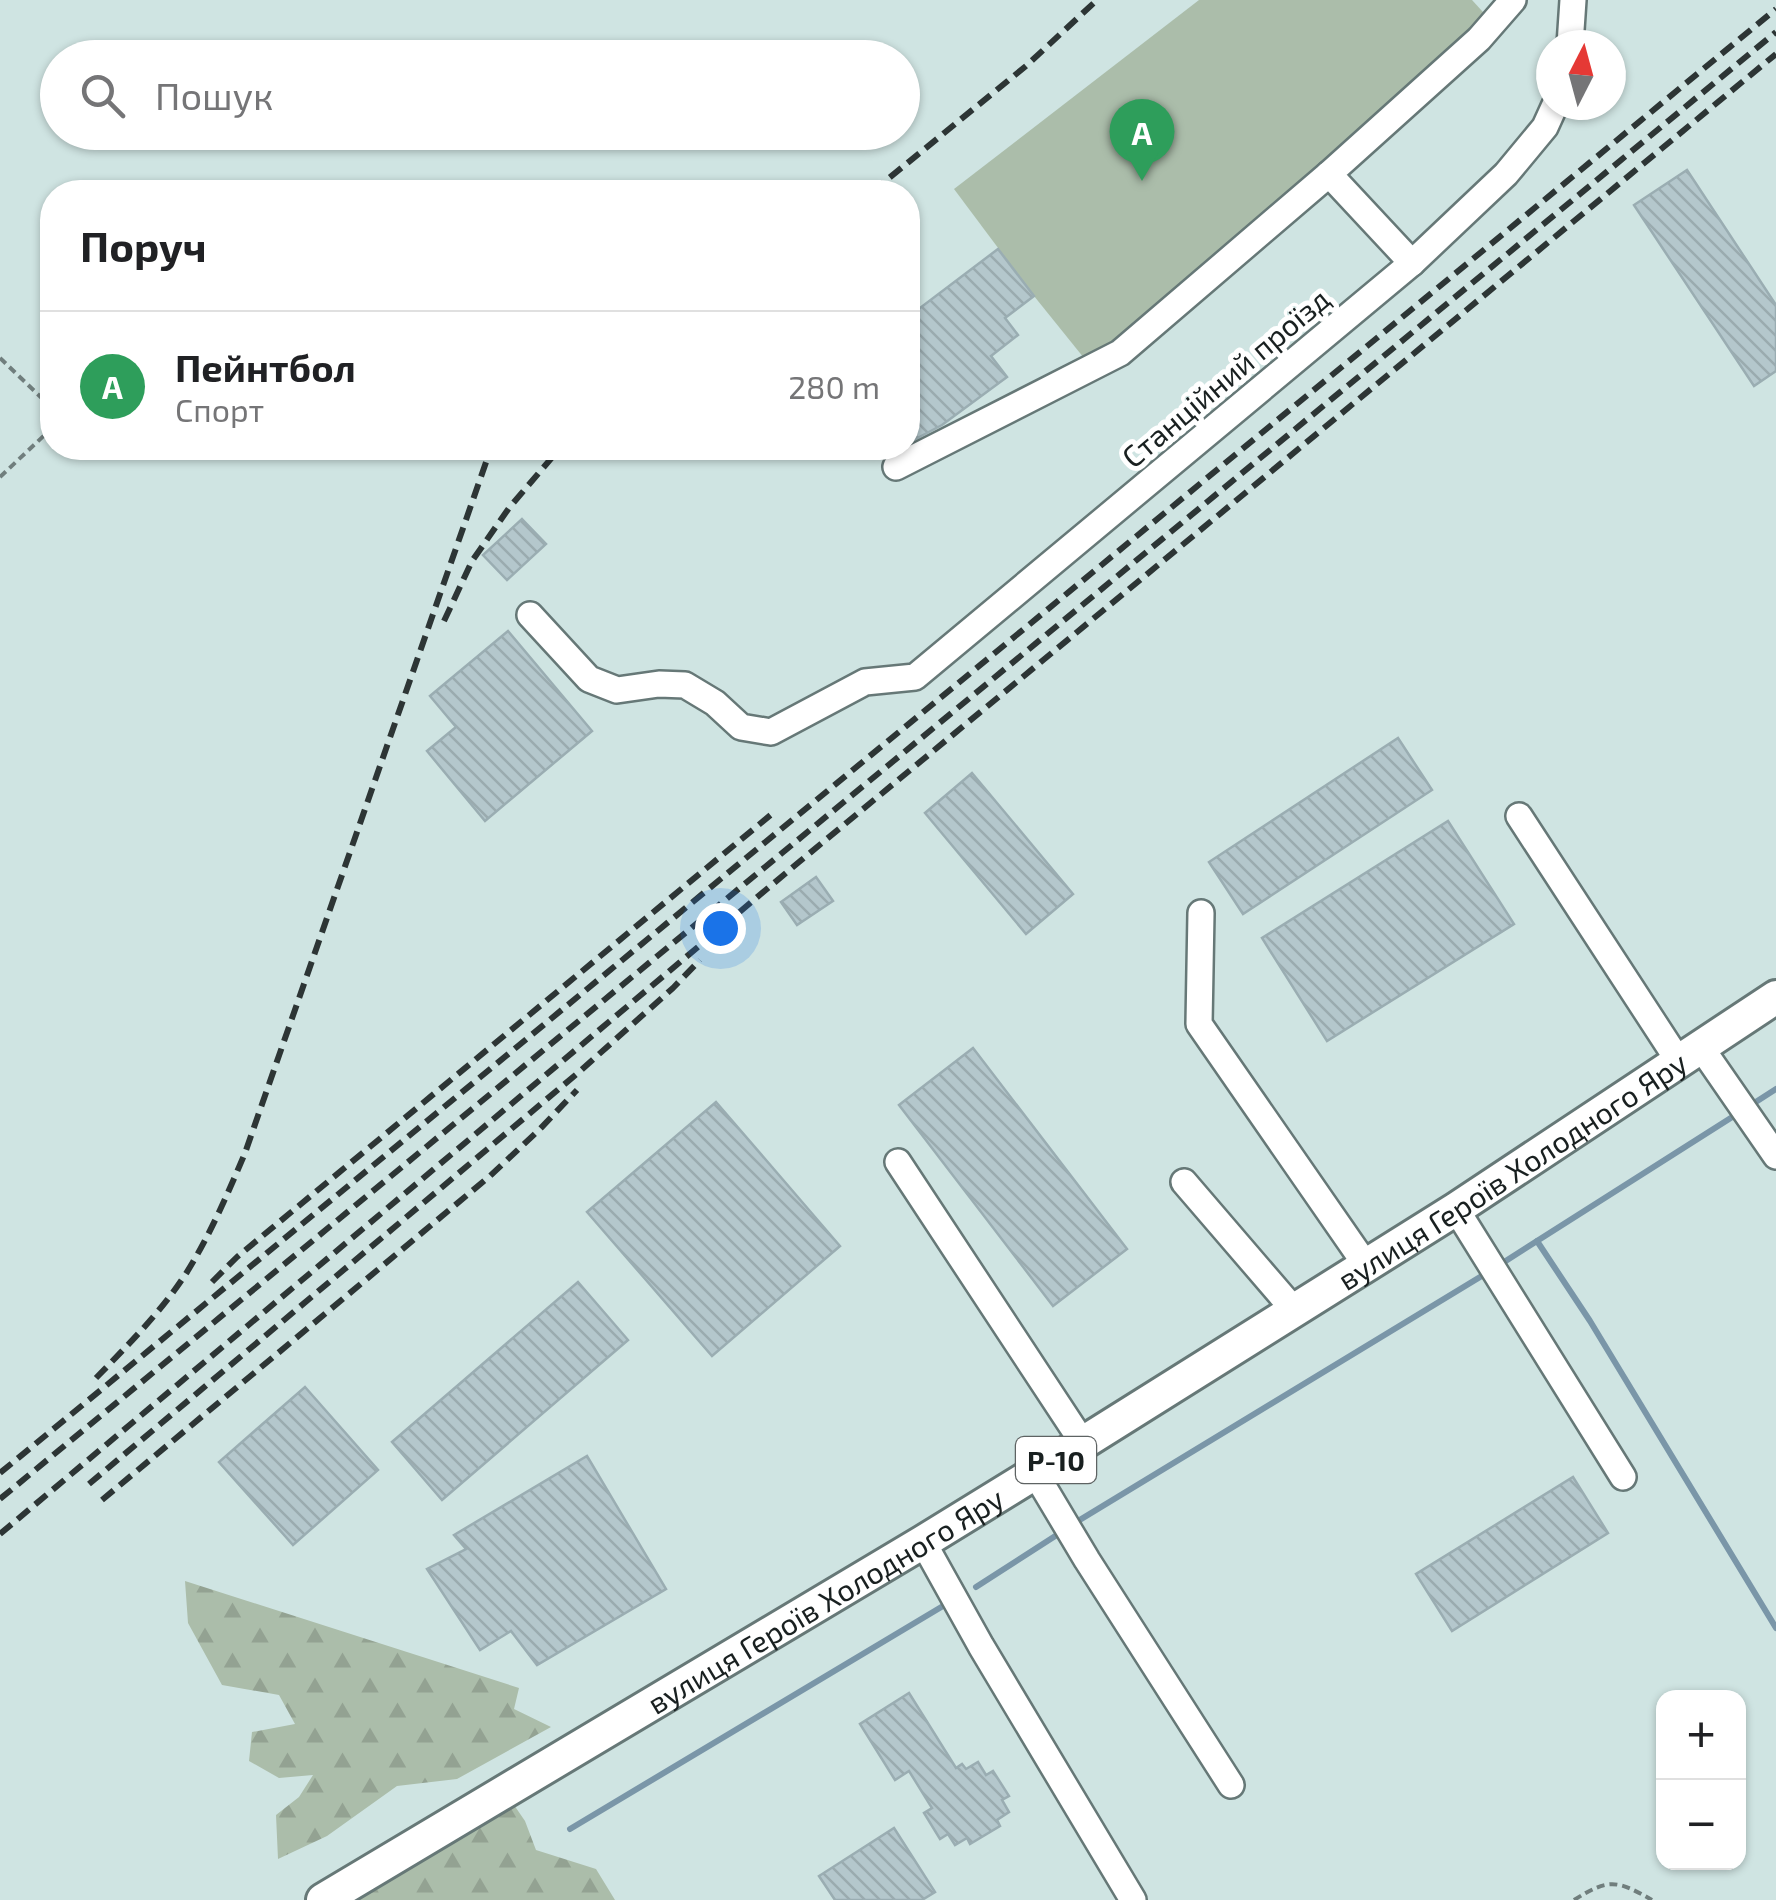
<!DOCTYPE html>
<html lang="uk">
<head>
<meta charset="utf-8">
<style>
  :root { --surface:#fff; --page:#f6f6f6; --text:#202124; --muted:#757577; --line:#e0e0e0; --accent:#7c38ac }
  body { margin:0; font-family:"Exo 2",sans-serif; background:var(--page); color:var(--text) }
  .controls { position:absolute; right:30px; bottom:30px; display:grid; overflow:hidden; border-radius:20px; box-shadow:0 2px 8px #0004 }
  .controls button { width:90px; height:90px; display:grid; place-items:center; padding:0; border:0; border-bottom:2px solid var(--line); background:var(--surface); color:var(--text); font:50px sans-serif }
  .compass { position:absolute; left:1536px; top:30px; width:90px; height:90px; border-radius:50%; background:var(--surface); box-shadow:0 2px 8px #0004; rotate:6deg }
  .you { position:absolute; left:720px; top:928px; width:35px; height:35px; margin:-25px; border:8px solid #fff; border-radius:50%; background:#1a73e8; box-shadow:0 0 0 15px #1a73e833 }
  .badge { display:grid; place-items:center; width:65px; height:65px; border-radius:50%; background:var(--accent); color:#fff; font-size:32px; font-weight:700 }
  .pin { position:absolute; translate:-50% -82px; filter:drop-shadow(0 2px 5px #0008) }
  .pin::after { content:''; position:absolute; top:52px; width:35px; height:30px; background:inherit; clip-path:polygon(0 0,100% 0,50% 100%) }
  .list { margin:0; padding:0; list-style:none }
  h2 { display:flex; justify-content:space-between; align-items:center; height:130px; margin:0; padding:0 40px; font-size:42px }
  h2 small { font-size:32px; font-weight:400; color:var(--muted) }
  .list li { display:grid; grid-template-columns:65px 1fr auto; gap:30px; align-items:center; box-sizing:border-box; height:150px; padding:0 40px; border-top:2px solid var(--line) }
  .list b { display:block; font-size:38px; white-space:nowrap }
  .list p { margin:0; font-size:32px; white-space:nowrap; color:var(--muted) }
  .list em { font-size:32px; font-style:normal; color:var(--muted) }
  .icon { flex:none; width:55px; height:55px; fill:none; stroke:currentColor; stroke-width:2; stroke-linecap:round; stroke-linejoin:round }
  .map { position:relative; flex:none; width:1776px; height:1900px; overflow:hidden }
  .search { position:absolute; background:var(--surface); box-shadow:0 2px 8px #0004; left:40px; top:40px; width:880px; height:110px; display:flex; align-items:center; gap:25px; box-sizing:border-box; padding:0 35px; border-radius:55px; color:var(--muted); font-size:38px }
  .panel { position:absolute; background:var(--surface); box-shadow:0 2px 8px #0004; left:40px; top:180px; width:880px; height:280px; border-radius:40px }
  .map>svg:first-child { display:block }
</style>
</head>
<body>
<div class="map">
<svg width="1776" height="1900" viewBox="0 0 1776 1900">
  <defs>
    <pattern id="forest-firs" width="22" height="20" patternUnits="userSpaceOnUse" patternTransform="scale(2.5)"><rect width="22" height="20" fill="#abbdaa"/><path d="M5 1l3.5 6h-7zM16 11l3.5 6h-7z" fill="#93a292"/></pattern>
    <pattern id="building-back-hatch" width="6" height="6" patternUnits="userSpaceOnUse" patternTransform="scale(2.5)"><rect width="6" height="6" fill="#b4c7cc"/><path d="M-1 5l2 2M0 0l6 6M5-1l2 2" fill="none" stroke="#9aabaf"/></pattern>
  </defs>
  <rect width="100%" height="100%" fill="#cfe4e2"/>
  <!-- forest -->
  <g fill="url(#forest-firs)">
    <polygon points="185,1581 519,1688 514,1709 551,1727 457,1779 397,1786 327,1836 278,1859 276,1815 299,1797 313,1775 279,1778 249,1761 252,1732 295,1724 279,1695 222,1685 188,1623"/>
    <polygon points="505,1792 525,1821 536,1850 596,1869 615,1900 323,1900"/>
  </g>
  <!-- garden -->
  <polygon fill="#abbdaa" points="1199,0 1472,0 1493,23 1092,368 1034,296 954,189"/>
  <g fill="none" stroke-linecap="round" stroke-linejoin="round">
    <!-- stream -->
    <g stroke="#7a96a8" stroke-width="6">
      <polyline points="1748,1107 1776,1089"/>
      <polyline points="1737,1114 1537,1241 1590,1321 1776,1628"/>
      <polyline points="1501,1264 1537,1241"/>
      <polyline points="1073,1524 1490,1271"/>
      <polyline points="976,1587 1063,1531"/>
      <polyline points="570,1829 943,1606"/>
    </g>
  </g>
  <!-- building -->
  <g fill="url(#building-back-hatch)" stroke="#9aadb2" stroke-width="2.5">
    <polygon points="1687,170 1776,305 1776,371 1754,386 1634,205"/>
    <polygon points="998,249 1034,296 1005,318 1018,335 991,356 1007,377 942,425 908,443 908,317"/>
    <polygon points="522,519 546,544 507,580 483,555"/>
    <polygon points="508,631 592,731 485,821 427,751 456,727 430,696"/>
    <polygon points="1398,738 1432,790 1243,914 1209,862"/>
    <polygon points="972,773 1073,894 1026,934 925,813"/>
    <polygon points="1448,821 1514,924 1327,1041 1262,938"/>
    <polygon points="816,877 833,901 797,925 781,902"/>
    <polygon points="973,1048 1127,1249 1053,1306 899,1105"/>
    <polygon points="716,1102 840,1246 712,1356 587,1212"/>
    <polygon points="578,1282 628,1340 442,1500 392,1442"/>
    <polygon points="305,1387 378,1470 293,1545 219,1462"/>
    <polygon points="587,1456 666,1589 537,1665 511,1631 480,1650 427,1569 466,1549 454,1535"/>
    <polygon points="1573,1477 1608,1533 1452,1631 1416,1574"/>
    <polygon points="909,1693 956,1768 962,1764 966,1769 978,1762 986,1775 993,1771 1009,1796 1002,1800 1009,1812 997,1820 1000,1826 970,1844 967,1838 955,1845 948,1834 940,1839 924,1813 932,1808 909,1771 895,1780 860,1724"/>
    <polygon points="894,1828 935,1892 922,1900 835,1900 819,1876"/>
  </g>
  <g fill="none" stroke-linecap="round" stroke-linejoin="round">
    <defs>
      <g id="minor">
        <polyline points="1570,45 1573,0"/>
        <polyline points="1412,263 1329,174 1479,39 1513,0"/>
        <polyline points="896,467 1120,353 1329,174"/>
        <polyline points="530,615 589,679 617,690 659,684 685,685 715,703 741,727 771,732 865,682 915,677 1412,263 1506,174 1545,127 1555,105"/>
        <polyline points="1519,816 1678,1060"/>
        <polyline points="1201,913 1199,1024 1366,1265"/>
        <polyline points="1700,1046 1776,1156"/>
        <polyline points="898,1162 1083,1443"/>
        <polyline points="1184,1182 1294,1310"/>
        <polyline points="1456,1209 1623,1477"/>
        <polyline points="1035,1473 1087,1560 1231,1785"/>
        <polyline points="923,1542 981,1646 1133,1900"/>
      </g>
      <g id="major">
        <path id="s1" d="M323,1900L923,1542L1035,1473L1456,1209L1776,997"/>
      </g>
    </defs>
    <!-- minor casing -->
    <use href="#minor" stroke="#667877" stroke-width="30"/>
    <!-- major casing -->
    <use href="#major" stroke="#667877" stroke-width="38"/>
    <!-- path -->
    <g stroke="#707e7d" stroke-width="4" stroke-dasharray="8 5" stroke-linecap="butt">
      <polyline points="0,358 49,405 52,412"/>
      <polyline points="0,477 52,428"/>
      <path d="M1574,1900C1609,1878 1617,1880 1652,1900"/>
    </g>
    <!-- minor -->
    <use href="#minor" stroke="#fff" stroke-width="25"/>
    <!-- major -->
    <use href="#major" stroke="#fff" stroke-width="32"/>
    <!-- rail -->
    <g stroke="#2d3535" stroke-width="6" stroke-dasharray="15 8" stroke-linecap="butt">
      <polyline points="872,192 1026,66 1097,0"/>
      <polyline points="444,621 472,561 509,508 560,448"/>
      <polyline points="212,1282 237,1257 773,813"/>
      <path d="M96,1378C128,1345 162,1311 187,1272C210,1235 228,1193 245,1153L491,448"/>
      <polyline points="0,1473 1776,9"/>
      <polyline points="89,1484 579,1072 673,988 700,960"/>
      <polyline points="0,1499 1776,32"/>
      <polyline points="102,1500 490,1176 539,1130 577,1090"/>
      <polyline points="0,1534 799,862 1776,54"/>
    </g>
  </g>
  <g text-anchor="middle" dominant-baseline="central" stroke-width="10" stroke-linejoin="round" paint-order="stroke">
    <!-- shield labels -->
    <rect fill="#fff" stroke="#5e6363" stroke-width="2.5" x="1016" y="1437" width="80" height="46" rx="8"/>
    <g font-size="28" font-weight="bold" fill="#192020">
      <text x="1056" y="1460">Р-10</text>
    </g>
    <!-- street labels -->
    <g font-size="30" fill="#192020" stroke="#fff">
      <text transform="translate(1225 377) rotate(-40)">Станційний проїзд</text>
      <text stroke="none"><textPath href="#s1" startOffset="1395">вулиця Героїв Холодного Яру</textPath></text>
      <text stroke="none"><textPath href="#s1" startOffset="585">вулиця Героїв Холодного Яру</textPath></text>
    </g>
  </g>
</svg>
<div class="controls">
<button>+</button>
<button>−</button>
</div>
<svg class="compass" viewBox="-18 -18 36 36"><path d="M0-13l5 13h-10z" fill="#e53935"/><path d="M0 13l5-13h-10z" fill="#757577"/></svg>
<div class="you"></div>
<div class="pin badge" style="left:1142px;top:181px;background:#2e9e5b">A</div>
<div class="search"><svg class="icon" aria-label="search" viewBox="0 0 24 24"><circle cx="10" cy="10" r="6"/><path d="M15 15l6 6"/></svg>Пошук</div>
<section class="panel">
<h2>Поруч<small></small></h2>
<ul class="list">
<li><span class="badge" style="background:#2e9e5b">A</span><div><b>Пейнтбол</b><p>Спорт</p></div><em>280 m</em></li>
</ul>
</section>
</div>
</body>
</html>
